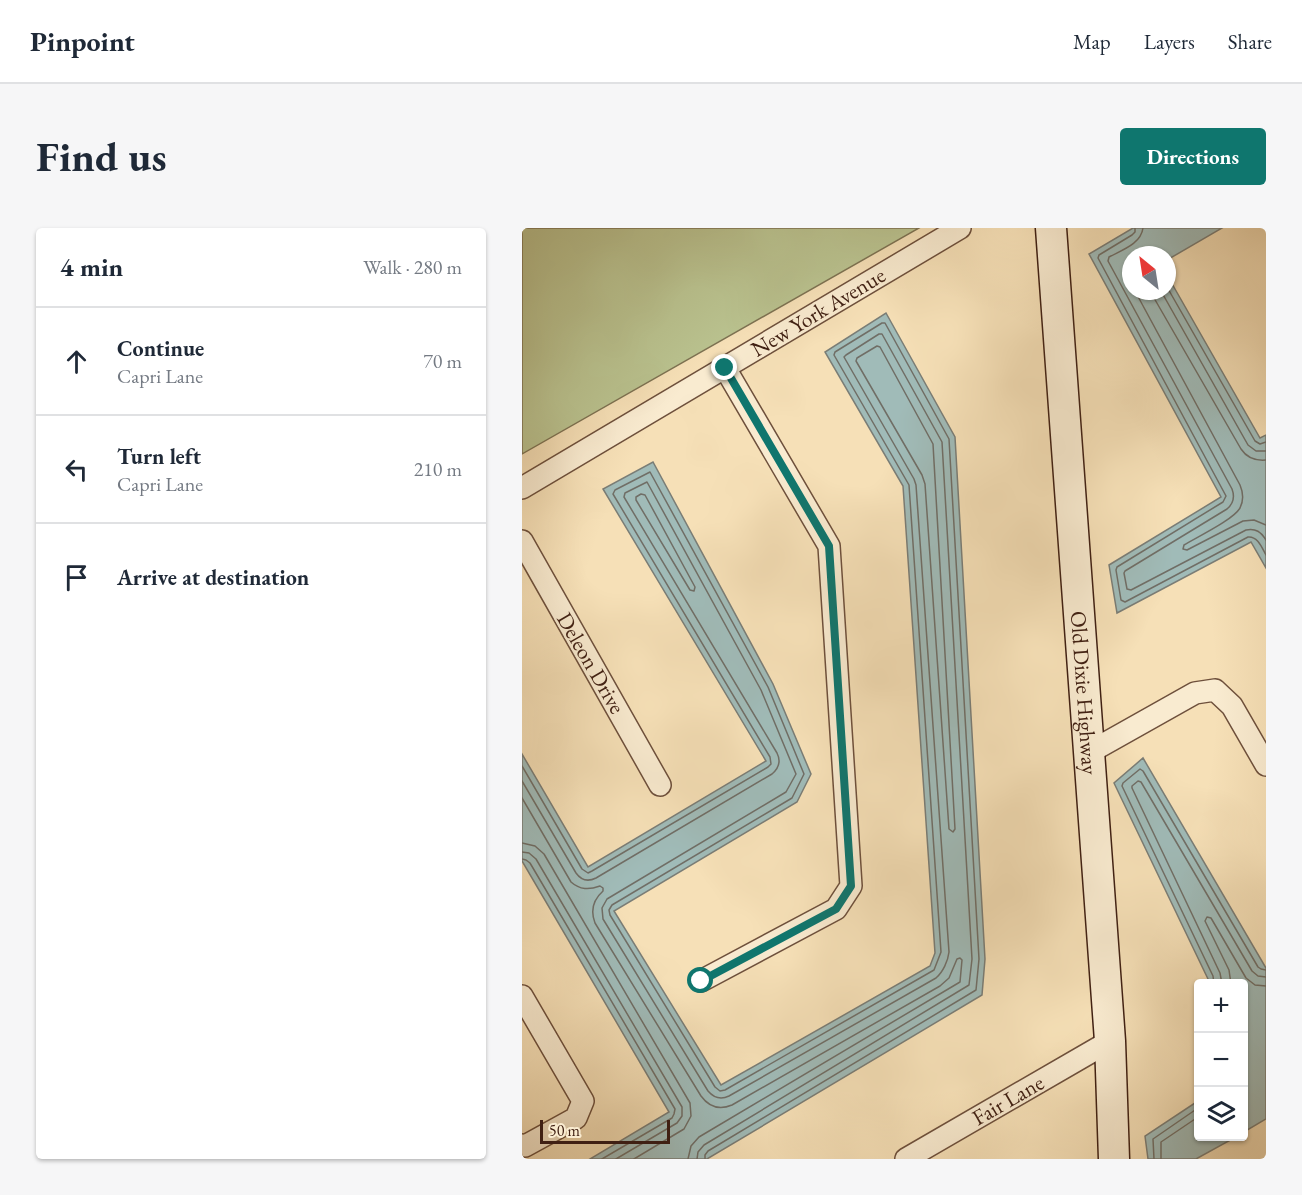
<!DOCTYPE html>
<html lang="en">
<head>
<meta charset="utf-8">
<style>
  :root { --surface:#fff; --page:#f6f6f7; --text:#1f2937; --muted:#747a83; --line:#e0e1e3; --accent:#0f766e }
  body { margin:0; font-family:"EB Garamond",serif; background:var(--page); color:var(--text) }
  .controls { position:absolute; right:18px; bottom:18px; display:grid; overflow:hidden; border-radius:6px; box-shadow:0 2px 4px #0004 }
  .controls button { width:54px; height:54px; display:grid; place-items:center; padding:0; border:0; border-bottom:2px solid var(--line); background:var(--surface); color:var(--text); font:30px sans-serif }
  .compass { position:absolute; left:600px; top:18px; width:54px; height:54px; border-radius:50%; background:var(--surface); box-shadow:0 2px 4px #0004; rotate:330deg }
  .scale { position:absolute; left:18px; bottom:15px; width:130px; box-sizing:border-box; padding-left:6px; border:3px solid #402013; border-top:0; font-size:16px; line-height:21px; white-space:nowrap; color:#402013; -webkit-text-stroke:4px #f9ebd0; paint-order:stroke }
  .stop { position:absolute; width:18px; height:18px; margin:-14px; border:4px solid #0f766e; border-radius:50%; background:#fff }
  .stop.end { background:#0f766e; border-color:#fff; box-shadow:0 2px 6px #0008 }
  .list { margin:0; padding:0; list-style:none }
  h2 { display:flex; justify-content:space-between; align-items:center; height:78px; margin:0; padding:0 24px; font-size:26px }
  h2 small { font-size:20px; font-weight:400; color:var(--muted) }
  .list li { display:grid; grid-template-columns:39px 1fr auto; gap:18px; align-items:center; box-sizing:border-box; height:108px; padding:0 24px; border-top:2px solid var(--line) }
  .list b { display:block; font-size:22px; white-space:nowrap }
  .list p { margin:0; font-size:20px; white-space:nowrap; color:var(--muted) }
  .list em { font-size:20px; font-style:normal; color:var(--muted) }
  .icon { flex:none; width:33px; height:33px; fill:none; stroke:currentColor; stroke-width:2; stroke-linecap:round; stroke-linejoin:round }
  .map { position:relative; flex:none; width:744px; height:931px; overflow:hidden; border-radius:6px }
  header { display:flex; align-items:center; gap:36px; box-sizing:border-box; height:84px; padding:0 30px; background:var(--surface); border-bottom:2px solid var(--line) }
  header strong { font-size:28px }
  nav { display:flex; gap:33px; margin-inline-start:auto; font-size:21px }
  .intro { display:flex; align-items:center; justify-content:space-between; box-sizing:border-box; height:144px; padding:0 36px }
  h1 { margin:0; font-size:42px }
  .button { padding:15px 27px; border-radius:6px; background:var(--accent); color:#fff; font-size:21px; font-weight:700 }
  main { display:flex; gap:36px; padding:0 36px }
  aside { flex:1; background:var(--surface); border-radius:6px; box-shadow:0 2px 4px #0004 }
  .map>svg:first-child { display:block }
</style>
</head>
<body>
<header>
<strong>Pinpoint</strong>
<nav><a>Map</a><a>Layers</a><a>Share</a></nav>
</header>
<div class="intro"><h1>Find us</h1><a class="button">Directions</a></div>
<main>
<aside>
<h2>4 min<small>Walk · 280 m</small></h2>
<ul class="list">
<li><svg class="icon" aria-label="ahead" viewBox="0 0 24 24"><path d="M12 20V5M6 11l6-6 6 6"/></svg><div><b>Continue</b><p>Capri Lane</p></div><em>70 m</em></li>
<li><svg class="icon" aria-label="left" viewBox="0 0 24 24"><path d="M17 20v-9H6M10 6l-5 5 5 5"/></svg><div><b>Turn left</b><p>Capri Lane</p></div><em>210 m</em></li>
<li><svg class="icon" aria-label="arrive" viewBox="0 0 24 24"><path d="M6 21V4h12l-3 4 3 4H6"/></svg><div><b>Arrive at destination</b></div></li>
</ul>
</aside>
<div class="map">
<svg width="744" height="931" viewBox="0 0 744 931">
  <rect width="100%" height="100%" fill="#f6e0b7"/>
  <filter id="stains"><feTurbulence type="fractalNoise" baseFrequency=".00333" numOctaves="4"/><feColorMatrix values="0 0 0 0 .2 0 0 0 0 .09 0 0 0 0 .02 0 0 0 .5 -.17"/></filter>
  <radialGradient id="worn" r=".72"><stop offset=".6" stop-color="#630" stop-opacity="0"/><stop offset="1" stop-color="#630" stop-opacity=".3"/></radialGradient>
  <!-- green -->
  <polygon fill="#bac390" stroke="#7d7252" stroke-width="1.5" points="0,0 397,0 0,226"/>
  <!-- water -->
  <g fill="#a0bbb8" stroke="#7a7d76" stroke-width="1.5">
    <polygon points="611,0 700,0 645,32 645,27 609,27 609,63 645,63 645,47 738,210 744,207 744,340 729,314 595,385 587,337 699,269 567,26"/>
    <polygon points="364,85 433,209 463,731 460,767 185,931 68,931 147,884 0,633 0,526 66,639 244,533 81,261 131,234 251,456 289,546 275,574 92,683 199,857 408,738 413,725 381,258 303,124"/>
    <polygon points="621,530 744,740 744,891 722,904 722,756 687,755 686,751 592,555"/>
    <polygon points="676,873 676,908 714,909 674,931 626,931 623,908"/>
  </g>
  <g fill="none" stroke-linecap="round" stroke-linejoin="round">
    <!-- shore -->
    <g stroke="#706e66" stroke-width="1.5">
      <path d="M613,0V4L610,7L577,27L576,30L704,268L701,274L595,339L594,342L599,372L603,374L726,309C736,308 740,320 744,327"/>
      <path d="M621,0C619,16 600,22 587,29L586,33L710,261C713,269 712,275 705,281L603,343L602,345L605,361L609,362L724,302C734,300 739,304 744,312"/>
      <polyline points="645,59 733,213 738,216 744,214"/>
      <path d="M613,63L718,257C721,264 722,272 718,280C711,292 675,309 662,317L661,321L665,322L721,293L732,292L744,297"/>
      <path d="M628,63L719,221C725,230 733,233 744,232"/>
      <polyline points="639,63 726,217 734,223 744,223"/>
      <polygon points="355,118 358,119 411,216 433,601 431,604 427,601 403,256 400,247 334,133 335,130"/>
      <polygon points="119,266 123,267 173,359 172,363 168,362 114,272 114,269"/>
      <polyline points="0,538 60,641 66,645 70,643 246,539 249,536 248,529 91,266 93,262 128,244 246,459 282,546 270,570 90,677 87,682 88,687 193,859 198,863 203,862 412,742 419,724 387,257 312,127 313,124 360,95 363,95 427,211 457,731 454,762 186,923 183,927 183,931"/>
      <path d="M0,553L54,645C59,652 66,654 74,650L250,546C257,540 259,533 255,525L102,269L103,265L125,254L239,462L274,546L264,564L85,671L80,680L81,691L186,863C192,870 199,872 207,868L414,750C421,744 426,733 427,724L394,257L392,251L322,129L324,127L357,106H360L420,214L450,731L447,757L182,917L176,924L175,931"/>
      <path d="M0,570L49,654C58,662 67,662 78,658L81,660V663C71,672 68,682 73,695L179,868C187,879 198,882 210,877L418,758L427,750L435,731L438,730L440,732L438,754L177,909L169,918L166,931"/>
      <polyline points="0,615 13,618 22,626 168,875 169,888 162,901 112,931"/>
      <polyline points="0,624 7,625 14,631 160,879 160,888 155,895 94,931"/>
      <polyline points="0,631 4,632 8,635 153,881 152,886 150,890 80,931"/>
      <polyline points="692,756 691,748 600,558 601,555 618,541 621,543 736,739 739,741 744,742"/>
      <polyline points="700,756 698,745 610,560 610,558 616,553 619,554 730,743 736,748 744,749"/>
      <polyline points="709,756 707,742 683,693 685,689 689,690 724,750 733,757 744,758"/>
      <polyline points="632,931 631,911 676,880"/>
      <polyline points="639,931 639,914 676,889"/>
    </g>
    <defs>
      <g id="street">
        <polyline points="0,260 438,0"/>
        <polyline points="0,313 138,557"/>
        <polyline points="568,524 673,465 693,462 710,478 744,537"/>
        <polyline points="179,753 314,681 329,658 307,318 203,140"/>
        <polyline points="0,768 61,873 54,890 3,918 0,917"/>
        <polyline points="384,931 588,813"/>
      </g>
      <g id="secondary">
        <path id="s1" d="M529,0L588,813L592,931"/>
      </g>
    </defs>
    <!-- street casing -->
    <use href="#street" stroke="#6e503c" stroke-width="24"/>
    <!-- secondary casing -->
    <use href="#secondary" stroke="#402013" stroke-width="33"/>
    <!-- street -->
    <use href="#street" stroke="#f9ebd0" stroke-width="21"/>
    <!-- secondary -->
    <use href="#secondary" stroke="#f9ebd0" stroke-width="30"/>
  </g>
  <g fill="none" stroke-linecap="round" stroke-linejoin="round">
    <!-- route -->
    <polyline stroke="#0f766e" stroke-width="8" points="179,753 314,681 329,658 307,318 203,140"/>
  </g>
  <g text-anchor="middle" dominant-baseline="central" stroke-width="4.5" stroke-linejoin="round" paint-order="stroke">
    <!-- street labels -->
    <g font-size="22" fill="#402013" stroke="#f9ebd0">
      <text transform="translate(296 84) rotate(-31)">New York Avenue</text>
      <text transform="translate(69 435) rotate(60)">Deleon Drive</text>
      <text stroke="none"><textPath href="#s1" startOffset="466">Old Dixie Highway</textPath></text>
      <text transform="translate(486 872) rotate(-30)">Fair Lane</text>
    </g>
  </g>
  <rect width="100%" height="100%" filter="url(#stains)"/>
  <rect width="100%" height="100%" fill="url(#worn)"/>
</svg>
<div class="controls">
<button>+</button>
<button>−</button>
<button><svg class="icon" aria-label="layers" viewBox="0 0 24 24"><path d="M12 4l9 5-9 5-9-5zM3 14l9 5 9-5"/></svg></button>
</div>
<svg class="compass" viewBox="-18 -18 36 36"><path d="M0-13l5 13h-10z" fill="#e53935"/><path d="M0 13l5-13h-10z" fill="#747a83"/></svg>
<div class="scale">50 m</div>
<div class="stop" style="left:179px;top:753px"></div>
<div class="stop end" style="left:203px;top:140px"></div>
</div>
</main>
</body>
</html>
